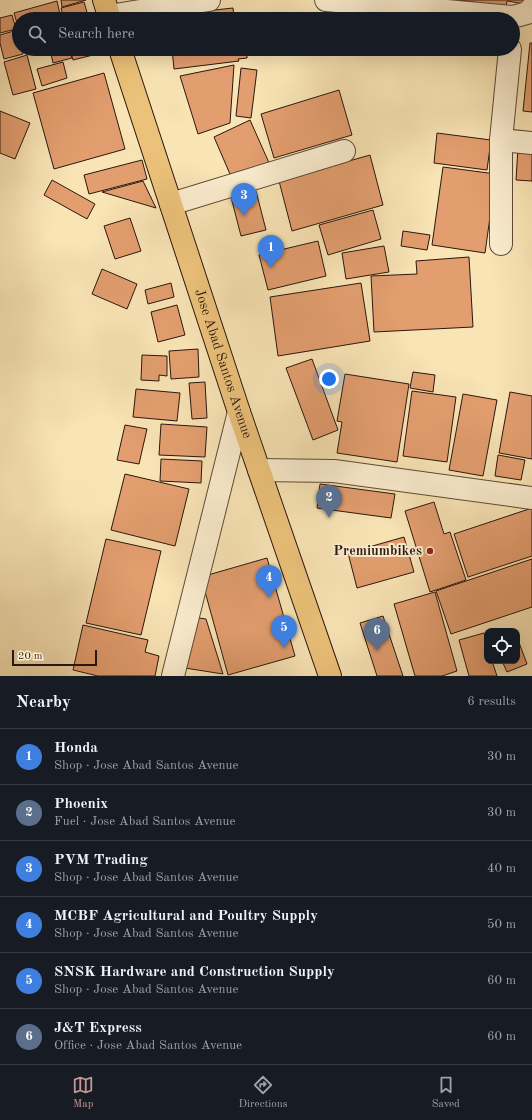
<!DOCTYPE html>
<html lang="en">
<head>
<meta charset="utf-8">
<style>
  :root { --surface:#171b24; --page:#20242c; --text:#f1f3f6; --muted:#9ea1a6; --line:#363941; --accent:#c59692 }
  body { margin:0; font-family:"Old Standard TT",serif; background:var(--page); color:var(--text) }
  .controls { position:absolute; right:12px; bottom:12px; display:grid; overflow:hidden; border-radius:8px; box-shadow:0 4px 16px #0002 }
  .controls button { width:36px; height:36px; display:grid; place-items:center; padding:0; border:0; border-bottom:1px solid var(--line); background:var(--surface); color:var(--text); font:20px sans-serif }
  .scale { position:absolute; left:12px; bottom:10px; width:85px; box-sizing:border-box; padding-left:4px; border:2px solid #2a170e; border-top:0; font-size:11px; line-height:14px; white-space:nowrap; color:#2a170e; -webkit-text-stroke:3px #fbedcf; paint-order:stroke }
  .you { position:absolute; left:329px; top:379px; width:14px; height:14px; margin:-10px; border:3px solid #fff; border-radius:50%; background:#1a73e8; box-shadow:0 0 0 6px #1a73e833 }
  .badge { display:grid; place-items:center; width:26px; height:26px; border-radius:50%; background:var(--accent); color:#fff; font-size:13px; font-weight:700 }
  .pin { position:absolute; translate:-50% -33px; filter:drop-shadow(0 1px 2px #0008) }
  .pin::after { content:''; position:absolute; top:21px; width:14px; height:12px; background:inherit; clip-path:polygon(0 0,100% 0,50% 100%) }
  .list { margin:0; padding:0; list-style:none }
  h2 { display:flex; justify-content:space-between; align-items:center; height:52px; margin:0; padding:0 16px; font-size:17px }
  h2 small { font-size:13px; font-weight:400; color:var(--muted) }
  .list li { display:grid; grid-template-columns:26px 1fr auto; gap:12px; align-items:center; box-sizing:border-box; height:56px; padding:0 16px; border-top:1px solid var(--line) }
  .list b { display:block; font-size:15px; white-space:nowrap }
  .list p { margin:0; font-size:13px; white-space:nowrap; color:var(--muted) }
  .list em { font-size:13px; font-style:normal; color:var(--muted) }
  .icon { flex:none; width:22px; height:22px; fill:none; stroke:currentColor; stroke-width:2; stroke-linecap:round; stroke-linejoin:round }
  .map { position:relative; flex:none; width:532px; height:676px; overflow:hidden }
  .search { position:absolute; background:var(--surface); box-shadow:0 4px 16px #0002; left:12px; right:12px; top:12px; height:44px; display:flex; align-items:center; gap:10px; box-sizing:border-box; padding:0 14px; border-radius:22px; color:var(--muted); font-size:15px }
  .sheet { height:388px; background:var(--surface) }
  nav { display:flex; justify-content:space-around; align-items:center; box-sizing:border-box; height:56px; border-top:1px solid var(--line); background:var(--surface); font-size:11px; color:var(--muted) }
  nav a { display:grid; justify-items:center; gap:2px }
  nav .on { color:var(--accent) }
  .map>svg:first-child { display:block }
</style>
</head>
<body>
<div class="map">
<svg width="532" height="676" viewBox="0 0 532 676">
  <rect width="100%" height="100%" fill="#f9e4b5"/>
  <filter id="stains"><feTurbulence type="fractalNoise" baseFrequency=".005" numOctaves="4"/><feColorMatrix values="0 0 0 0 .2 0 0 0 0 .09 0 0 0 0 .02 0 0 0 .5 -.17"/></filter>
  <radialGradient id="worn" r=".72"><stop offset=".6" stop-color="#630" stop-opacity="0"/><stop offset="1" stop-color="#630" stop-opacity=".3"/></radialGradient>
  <!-- building -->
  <g fill="#e39e6f" stroke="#2a170e">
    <polygon points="61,0 86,0 62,7"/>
    <polygon points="459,0 532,0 531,5 507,1 506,7"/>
    <polygon points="57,1 61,19 19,19 19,30 14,13"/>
    <polygon points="84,2 89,19 64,19 61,8"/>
    <polygon points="233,8 234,19 168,19 168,15"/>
    <polygon points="12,15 16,29 0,33 0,18"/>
    <polygon points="17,30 19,38 19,49 22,49 23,54 4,59 0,43 0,35"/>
    <polygon points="530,43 532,43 532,112 523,111"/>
    <polygon points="50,49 69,49 72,58 53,63"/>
    <polygon points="70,49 108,49 109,51 73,60"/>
    <polygon points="172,49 247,49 247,58 238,59 239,61 174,69"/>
    <polygon points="27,55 36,89 13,95 4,62"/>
    <polygon points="63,62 67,78 42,86 37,69"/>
    <polygon points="234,65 230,123 198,134 180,76"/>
    <polygon points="241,68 257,70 251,118 236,116"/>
    <polygon points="104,73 125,149 54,169 33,93"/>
    <polygon points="339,90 352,135 274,158 261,114"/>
    <polygon points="0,111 30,123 15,159 0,153"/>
    <polygon points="250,120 270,165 233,181 214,137"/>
    <polygon points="437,133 491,140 487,170 434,163"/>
    <polygon points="518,148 532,149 532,181 516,180"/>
    <polygon points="370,155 383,205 292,231 279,181"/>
    <polygon points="142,160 147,179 89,194 84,175"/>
    <polygon points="443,167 496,174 485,253 432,245"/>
    <polygon points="52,180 95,204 87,219 44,195"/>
    <polygon points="143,181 156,208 102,192"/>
    <polygon points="256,191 266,230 241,236 231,197"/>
    <polygon points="373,210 381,239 328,255 319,225"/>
    <polygon points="130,218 141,251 115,259 104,226"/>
    <polygon points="403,231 430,235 427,250 401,246"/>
    <polygon points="318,241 326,276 268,290 259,255"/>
    <polygon points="384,246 389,272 346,279 342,253"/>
    <polygon points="469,257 473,327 374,332 371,276 417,274 416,261"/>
    <polygon points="102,269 137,284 127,309 92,294"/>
    <polygon points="171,283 174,297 148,304 145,290"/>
    <polygon points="361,283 370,341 278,356 270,297"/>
    <polygon points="177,305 185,335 158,342 151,312"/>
    <polygon points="198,349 199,377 171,379 169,351"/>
    <polygon points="142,355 167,356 167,376 159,375 159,381 141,380"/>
    <polygon points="312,359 338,430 313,440 286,368"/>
    <polygon points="413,372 435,375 433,392 410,388"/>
    <polygon points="345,374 409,384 397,462 337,453 342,422 337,421"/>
    <polygon points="205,382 207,418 192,419 189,383"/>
    <polygon points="136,389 180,393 177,421 133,417"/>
    <polygon points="412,391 456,397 447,462 403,456"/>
    <polygon points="510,392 532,396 532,459 499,453"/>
    <polygon points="463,394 497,400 483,476 449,470"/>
    <polygon points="161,424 207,427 205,457 159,455"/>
    <polygon points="125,425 147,429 139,464 117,460"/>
    <polygon points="498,455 525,460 521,480 495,476"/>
    <polygon points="161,459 202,461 201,483 160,481"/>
    <polygon points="125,474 189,489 175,546 111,530"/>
    <polygon points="320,484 395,494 391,518 317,508"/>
    <polygon points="434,502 444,534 450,532 466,580 430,592 405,511"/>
    <polygon points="532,508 532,556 468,577 454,534"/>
    <polygon points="404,537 414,572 357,588 348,553"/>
    <polygon points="106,539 161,551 141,635 86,623"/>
    <polygon points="267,558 295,656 228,675 201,577"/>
    <polygon points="532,559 532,607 451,634 436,591"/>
    <polygon points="435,592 457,671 442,676 415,676 394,604"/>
    <polygon points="383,616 403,676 377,676 360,623"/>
    <polygon points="193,617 206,619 223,674 185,668"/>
    <polygon points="83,625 148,640 145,652 159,656 155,676 98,676 73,670"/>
    <polygon points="484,633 487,643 487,661 492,661 497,676 469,676 459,640"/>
    <polygon points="517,637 527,664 507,672 502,661 517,661"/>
  </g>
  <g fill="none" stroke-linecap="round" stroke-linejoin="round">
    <defs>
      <g id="street">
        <polyline points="326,0 513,17 527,13 532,8"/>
        <polyline points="109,16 209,0"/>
        <polyline points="501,140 532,143"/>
        <polyline points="171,204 344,151"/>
        <polyline points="501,244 501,140 510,49"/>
        <polyline points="259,470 334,471 532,498"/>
        <polyline points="173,676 239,412"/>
      </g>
      <g id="highway">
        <polyline points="104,0 110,19"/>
        <path id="s1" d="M120,49L239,412L330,676"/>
      </g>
    </defs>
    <!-- street casing -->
    <use href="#street" stroke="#5e4a38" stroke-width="24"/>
    <!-- highway casing -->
    <use href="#highway" stroke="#2a170e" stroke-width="24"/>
    <!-- street -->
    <use href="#street" stroke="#fbedcf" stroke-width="22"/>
    <!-- highway -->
    <use href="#highway" stroke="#ecc27a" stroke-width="22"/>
  </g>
  <!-- markers -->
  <circle fill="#8f2418" stroke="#fbedcf" stroke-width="1.5" cx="430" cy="551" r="4"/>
  <g text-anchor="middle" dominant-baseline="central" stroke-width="4" stroke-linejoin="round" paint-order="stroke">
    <!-- street labels -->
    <g font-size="14" fill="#2a170e" stroke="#fbedcf">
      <text stroke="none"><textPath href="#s1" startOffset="331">Jose Abad Santos Avenue</textPath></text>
    </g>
    <!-- poi labels -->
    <g font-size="14" font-weight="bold" fill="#2a170e" stroke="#fbedcf" text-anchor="end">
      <text x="422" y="551">Premiumbikes</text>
    </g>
  </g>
  <rect width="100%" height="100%" filter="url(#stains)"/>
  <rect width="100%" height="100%" fill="url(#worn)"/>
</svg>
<div class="controls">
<button><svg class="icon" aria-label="locate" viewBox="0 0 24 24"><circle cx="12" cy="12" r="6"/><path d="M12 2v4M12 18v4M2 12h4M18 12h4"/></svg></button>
</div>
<div class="scale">20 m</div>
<div class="you"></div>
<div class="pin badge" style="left:271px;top:268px;background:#3f7fe0">1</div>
<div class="pin badge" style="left:329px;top:518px;background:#5c6f8a">2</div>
<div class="pin badge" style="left:244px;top:216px;background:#3f7fe0">3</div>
<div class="pin badge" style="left:269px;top:598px;background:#3f7fe0">4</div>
<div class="pin badge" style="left:284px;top:648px;background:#3f7fe0">5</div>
<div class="pin badge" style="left:377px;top:651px;background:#5c6f8a">6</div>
<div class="search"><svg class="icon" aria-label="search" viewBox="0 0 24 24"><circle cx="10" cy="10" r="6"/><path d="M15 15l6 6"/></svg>Search here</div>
</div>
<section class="sheet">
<h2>Nearby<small>6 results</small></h2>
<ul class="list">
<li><span class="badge" style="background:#3f7fe0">1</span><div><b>Honda</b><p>Shop · Jose Abad Santos Avenue</p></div><em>30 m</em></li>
<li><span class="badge" style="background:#5c6f8a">2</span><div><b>Phoenix</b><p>Fuel · Jose Abad Santos Avenue</p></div><em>30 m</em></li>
<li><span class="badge" style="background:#3f7fe0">3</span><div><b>PVM Trading</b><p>Shop · Jose Abad Santos Avenue</p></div><em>40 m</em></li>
<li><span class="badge" style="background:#3f7fe0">4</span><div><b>MCBF Agricultural and Poultry Supply</b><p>Shop · Jose Abad Santos Avenue</p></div><em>50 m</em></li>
<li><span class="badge" style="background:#3f7fe0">5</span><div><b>SNSK Hardware and Construction Supply</b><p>Shop · Jose Abad Santos Avenue</p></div><em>60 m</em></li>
<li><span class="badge" style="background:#5c6f8a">6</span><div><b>J&amp;T Express</b><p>Office · Jose Abad Santos Avenue</p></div><em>60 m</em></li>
</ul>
</section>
<nav>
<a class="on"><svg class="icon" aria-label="map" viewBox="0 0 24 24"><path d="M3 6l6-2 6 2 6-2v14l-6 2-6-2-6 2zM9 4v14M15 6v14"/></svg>Map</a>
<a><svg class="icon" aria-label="directions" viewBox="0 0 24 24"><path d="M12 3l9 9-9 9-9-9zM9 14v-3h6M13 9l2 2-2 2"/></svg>Directions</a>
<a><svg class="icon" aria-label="saved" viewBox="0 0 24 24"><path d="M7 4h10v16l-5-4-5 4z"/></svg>Saved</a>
</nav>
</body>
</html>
